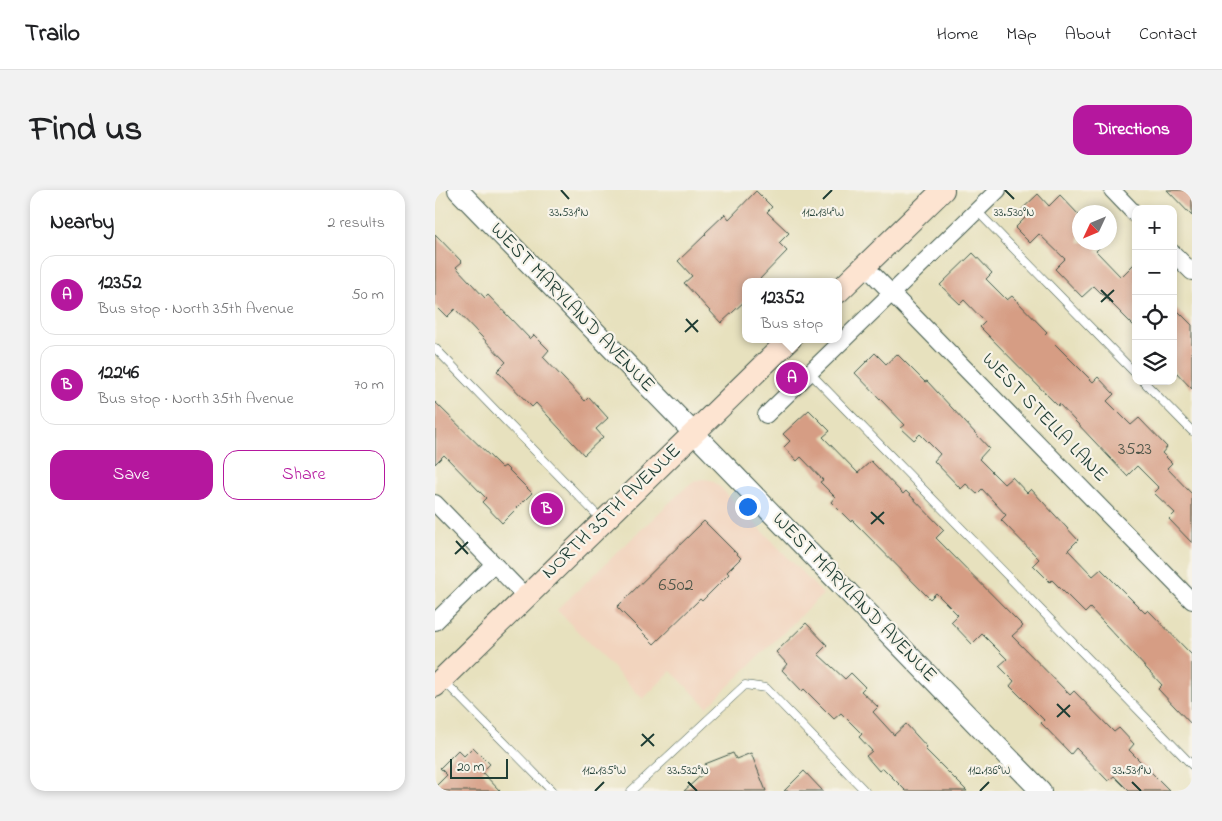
<!DOCTYPE html>
<html lang="en">
<head>
<meta charset="utf-8">
<style>
  :root { --surface:#fff; --page:#f2f2f2; --text:#202124; --muted:#757577; --line:#e0e0e0; --accent:#b5179e }
  body { margin:0; font-family:"Indie Flower",sans-serif; background:var(--page); color:var(--text) }
  .controls { position:absolute; right:15px; top:15px; display:grid; overflow:hidden; border-radius:10px; box-shadow:0 2px 8px #0003 }
  .controls button { width:45px; height:45px; display:grid; place-items:center; padding:0; border:0; border-bottom:1px solid var(--line); background:var(--surface); color:var(--text); font:25px sans-serif }
  .compass { position:absolute; left:637px; top:15px; width:45px; height:45px; border-radius:50%; background:var(--surface); box-shadow:0 2px 8px #0003; rotate:226deg }
  .scale { position:absolute; left:15px; bottom:12px; width:58px; box-sizing:border-box; padding-left:5px; border:2px solid #1f3d34; border-top:0; font-size:14px; line-height:18px; white-space:nowrap; color:#1f3d34; -webkit-text-stroke:4px #f7f3e8; paint-order:stroke }
  .you { position:absolute; left:312px; top:316px; width:18px; height:18px; margin:-12px; border:4px solid #fff; border-radius:50%; background:#1a73e8; box-shadow:0 0 0 8px #1a73e833 }
  .badge { display:grid; place-items:center; width:32px; height:32px; border-radius:50%; background:var(--accent); color:#fff; font-size:16px; font-weight:700 }
  .pin { position:absolute; translate:-50% -50%; border:2px solid #fff; box-shadow:0 1px 5px #0006 }
  .popup { position:absolute; left:307px; top:88px; width:100px; height:65px; box-sizing:border-box; display:grid; place-content:center; border-radius:10px; background:var(--surface); filter:drop-shadow(0 1px 4px #0005); font-size:16px; white-space:nowrap; color:var(--muted) }
  .popup b { font-size:19px; color:var(--text) }
  .popup::after { content:''; position:absolute; left:50%; top:100%; margin-left:-10px; border:10px solid transparent; border-top-color:var(--surface) }
  .list { margin:0; padding:0; list-style:none }
  h2 { display:flex; justify-content:space-between; align-items:center; height:65px; margin:0; padding:0 20px; font-size:21px }
  h2 small { font-size:16px; font-weight:400; color:var(--muted) }
  .list li { display:grid; grid-template-columns:32px 1fr auto; gap:15px; align-items:center; box-sizing:border-box; height:80px; margin:0 10px 10px; padding:0 10px; border:1px solid var(--line); border-radius:15px }
  .list b { display:block; font-size:19px; white-space:nowrap }
  .list p { margin:0; font-size:16px; white-space:nowrap; color:var(--muted) }
  .list em { font-size:16px; font-style:normal; color:var(--muted) }
  .actions { display:flex; gap:10px; padding:15px 20px }
  .actions a { flex:1; padding:11px 0; border:1px solid var(--accent); border-radius:15px; text-align:center; font-size:18px; color:var(--accent) }
  .actions .main { background:var(--accent); color:#fff }
  .icon { flex:none; width:28px; height:28px; fill:none; stroke:currentColor; stroke-width:2; stroke-linecap:round; stroke-linejoin:round }
  .map { position:relative; flex:none; width:757px; height:601px; overflow:hidden; border-radius:15px }
  header { display:flex; align-items:center; gap:30px; box-sizing:border-box; height:70px; padding:0 25px; background:var(--surface); border-bottom:1px solid var(--line) }
  header strong { font-size:24px }
  nav { display:flex; gap:28px; margin-inline-start:auto; font-size:18px }
  .intro { display:flex; align-items:center; justify-content:space-between; box-sizing:border-box; height:120px; padding:0 30px }
  h1 { margin:0; font-size:35px }
  .button { padding:12px 22px; border-radius:15px; background:var(--accent); color:#fff; font-size:18px; font-weight:700 }
  main { display:flex; gap:30px; padding:0 30px }
  aside { flex:1; background:var(--surface); border-radius:15px; box-shadow:0 2px 8px #0003 }
  .map>svg:first-child { display:block }
</style>
</head>
<body>
<header>
<strong>Trailo</strong>
<nav><a>Home</a><a>Map</a><a>About</a><a>Contact</a></nav>
</header>
<div class="intro"><h1>Find us</h1><a class="button">Directions</a></div>
<main>
<aside>
<h2>Nearby<small>2 results</small></h2>
<ul class="list">
<li><span class="badge">A</span><div><b>12352</b><p>Bus stop · North 35th Avenue</p></div><em>50 m</em></li>
<li><span class="badge">B</span><div><b>12246</b><p>Bus stop · North 35th Avenue</p></div><em>70 m</em></li>
</ul>
<div class="actions"><a class="main">Save</a><a>Share</a></div>
</aside>
<div class="map">
<svg width="757" height="601" viewBox="0 0 757 601">
  <rect width="100%" height="100%" fill="#f7f3e8"/>
  <filter id="ink" filterUnits="userSpaceOnUse"><feTurbulence type="fractalNoise" baseFrequency=".02" numOctaves="2"/><feDisplacementMap in="SourceGraphic" scale="10" xChannelSelector="R" yChannelSelector="G"/><feConvolveMatrix kernelMatrix="1 2 1 2 8 2 1 2 1" color-interpolation-filters="sRGB"/></filter>
  <filter id="wash" filterUnits="userSpaceOnUse"><feTurbulence type="fractalNoise" baseFrequency=".0096" numOctaves="4" result="noise"/><feDisplacementMap in="SourceGraphic" scale="20" xChannelSelector="R" yChannelSelector="G"/><feGaussianBlur stdDeviation="1.12" result="paint"/><feColorMatrix in="noise" values="0 0 0 0 0 0 0 0 0 0 0 0 0 0 0 0 0 1.4 0 .05"/><feComposite in="paint" operator="in"/></filter>
  <g filter="url(#wash)">
    <rect width="100%" height="100%" fill="#e7e1be"/>
    <!-- built -->
    <polygon fill="#f2d4be" points="266,289 276,290 284,296 388,404 272,517 236,481 208,509 122,420 251,297 258,292"/>
    <g id="blocks">
      <!-- building -->
      <g fill="#d69d84">
        <polygon points="732,0 757,0 757,26"/>
        <polygon points="321,1 337,17 332,22 354,43 344,53 352,61 322,92 311,92 311,110 286,133 249,93 257,86 243,71 271,44 270,43 290,24 294,29"/>
        <polygon points="603,4 614,16 625,5 644,25 644,52 670,52 661,61 686,87 701,72 701,138 659,96 647,107 620,79 630,69 604,44 595,53 580,38 590,28 584,22"/>
        <polygon points="0,44 27,72 21,77 50,108 53,105 95,149 99,145 114,160 108,167 150,211 154,207 173,228 161,239 168,247 149,265 101,213 97,217 62,181 71,172 20,119 12,127 0,115"/>
        <polygon points="538,63 557,83 551,89 572,110 577,106 612,142 610,144 658,192 663,187 679,204 672,211 696,235 704,228 732,257 727,263 737,273 732,278 757,304 757,353 734,329 740,323 719,303 724,298 702,276 692,286 624,214 623,216 545,137 550,132 529,110 525,114 505,95"/>
        <polygon points="738,116 757,135 757,199 738,179"/>
        <polygon points="440,163 451,174 462,164 490,192 492,191 554,258 544,269 569,294 577,287 592,303 596,299 643,350 633,360 658,386 666,379 710,423 713,420 757,465 757,535 723,499 727,495 655,418 650,423 617,390 615,392 598,375 604,369 566,330 571,325 547,299 542,304 531,294 526,299 499,271 505,264 485,244 479,250 466,238 470,235 420,183"/>
        <polygon points="0,212 67,278 70,276 97,303 67,333 47,312 51,308 9,265 0,274"/>
        <polygon points="374,220 395,241 388,247 423,283 436,271 468,304 471,301 509,340 501,348 588,436 577,446 635,505 639,501 679,542 684,538 699,554 694,560 735,601 694,601 679,586 673,591 641,558 636,564 606,533 609,530 575,496 579,491 564,476 572,469 547,444 537,454 516,432 523,425 501,403 495,409 417,330 416,332 396,312 400,307 385,292 388,290 366,267 362,271 349,257 355,251 348,244"/>
        <polygon points="269,331 306,368 292,382 294,384 267,411 265,409 219,454 182,417"/>
        <polygon points="371,433 392,455 383,464 410,489 416,483 430,497 426,501 443,517 438,522 459,545 471,534 492,557 490,559 532,601 471,601 448,578 444,581 431,566 437,561 424,547 427,544 406,523 399,529 369,499 367,501 347,480 352,474 341,462"/>
        <polygon points="38,557 55,574 47,582 65,601 0,601 0,597 12,585 5,578 23,560 29,566"/>
        <polygon points="298,563 301,569 316,563 331,601 249,601 272,580 270,574"/>
        <polygon points="369,581 388,601 349,601"/>
      </g>
    </g>
  </g>
  <g filter="url(#ink)">
    <use href="#blocks" fill-opacity="0" stroke="#3d5649" stroke-width="1"/>
    <g fill="none" stroke-linecap="round" stroke-linejoin="round">
      <defs>
        <g id="service">
          <polyline points="542,21 701,184"/>
          <polyline points="0,158 167,330"/>
          <polyline points="375,183 757,575"/>
          <polyline points="708,191 757,241"/>
          <polyline points="8,490 117,601"/>
          <polyline points="196,601 310,495 331,498 430,601"/>
        </g>
        <g id="minor">
          <polyline points="677,0 701,25"/>
          <polyline points="738,63 757,82"/>
          <polyline points="430,76 757,411"/>
          <polyline points="331,225 563,0"/>
          <polyline points="0,313 91,407"/>
          <polyline points="0,432 59,374"/>
        </g>
        <polyline id="tertiary" points="23,0 606,601"/>
        <g id="secondary">
          <polyline points="403,102 508,0"/>
          <polyline points="0,496 355,149"/>
        </g>
      </defs>
      <!-- service casing -->
      <use href="#service" stroke="#3d5649" stroke-width="9"/>
      <!-- minor casing -->
      <use href="#minor" stroke="#3d5649" stroke-width="18"/>
      <!-- tertiary casing -->
      <use href="#tertiary" stroke="#3d5649" stroke-width="22"/>
      <!-- secondary casing -->
      <use href="#secondary" stroke="#3d5649" stroke-width="24"/>
      <!-- service -->
      <use href="#service" stroke="#fff" stroke-width="8"/>
      <!-- minor -->
      <use href="#minor" stroke="#fff" stroke-width="16"/>
      <!-- tertiary -->
      <use href="#tertiary" stroke="#fff" stroke-width="20"/>
      <!-- secondary -->
      <use href="#secondary" stroke="#fde4d1" stroke-width="22"/>
    </g>
  </g>
  <!-- ticks -->
  <path fill="none" stroke="#1f3d34" stroke-width="2" d="M126,0L134,9M570,0L579,9M388,9L397,0M666,100L678,112M666,112L679,100M251,129L263,142M250,142L263,130M436,322L449,334M436,334L449,322M21,351L33,364M20,364L33,352M622,514L635,527M622,527L635,515M207,544L219,556M206,556L219,544M253,592L262,601M697,592L706,601M160,601L169,592M545,601L554,592"/>
  <g text-anchor="middle" dominant-baseline="central" stroke-width="4.5" stroke-linejoin="round" paint-order="stroke">
    <!-- number labels -->
    <g font-size="18" fill="#4d5548">
      <text x="700" y="260">3523</text>
      <text x="241" y="396">6502</text>
    </g>
    <!-- street labels -->
    <g font-size="20" fill="#1f3d34" stroke="#f7f3e8">
      <text transform="translate(137 118) rotate(46)">WEST MARYLAND AVENUE</text>
      <text transform="translate(609 228) rotate(46)">WEST STELLA LANE</text>
      <text transform="translate(177 322) rotate(-44)">NORTH 35TH AVENUE</text>
      <text transform="translate(419 408) rotate(46)">WEST MARYLAND AVENUE</text>
    </g>
  </g>
  <g font-size="12" text-anchor="middle" fill="#1f3d34" stroke="#f7f3e8" stroke-width="4.5" stroke-linejoin="round" paint-order="stroke">
    <text x="388" y="26">112.134°W</text>
    <text x="134" y="26">33.531°N</text>
    <text x="579" y="26">33.530°N</text>
    <text x="253" y="584">33.532°N</text>
    <text x="697" y="584">33.531°N</text>
    <text x="169" y="584">112.135°W</text>
    <text x="554" y="584">112.136°W</text>
  </g>
</svg>
<div class="controls">
<button>+</button>
<button>−</button>
<button><svg class="icon" aria-label="locate" viewBox="0 0 24 24"><circle cx="12" cy="12" r="6"/><path d="M12 2v4M12 18v4M2 12h4M18 12h4"/></svg></button>
<button><svg class="icon" aria-label="layers" viewBox="0 0 24 24"><path d="M12 4l9 5-9 5-9-5zM3 14l9 5 9-5"/></svg></button>
</div>
<svg class="compass" viewBox="-18 -18 36 36"><path d="M0-13l5 13h-10z" fill="#e53935"/><path d="M0 13l5-13h-10z" fill="#757577"/></svg>
<div class="scale">20 m</div>
<div class="you"></div>
<div class="pin badge" style="left:357px;top:188px">A</div>
<div class="popup"><b>12352</b>Bus stop</div>
<div class="pin badge" style="left:112px;top:319px">B</div>
</div>
</main>
</body>
</html>
